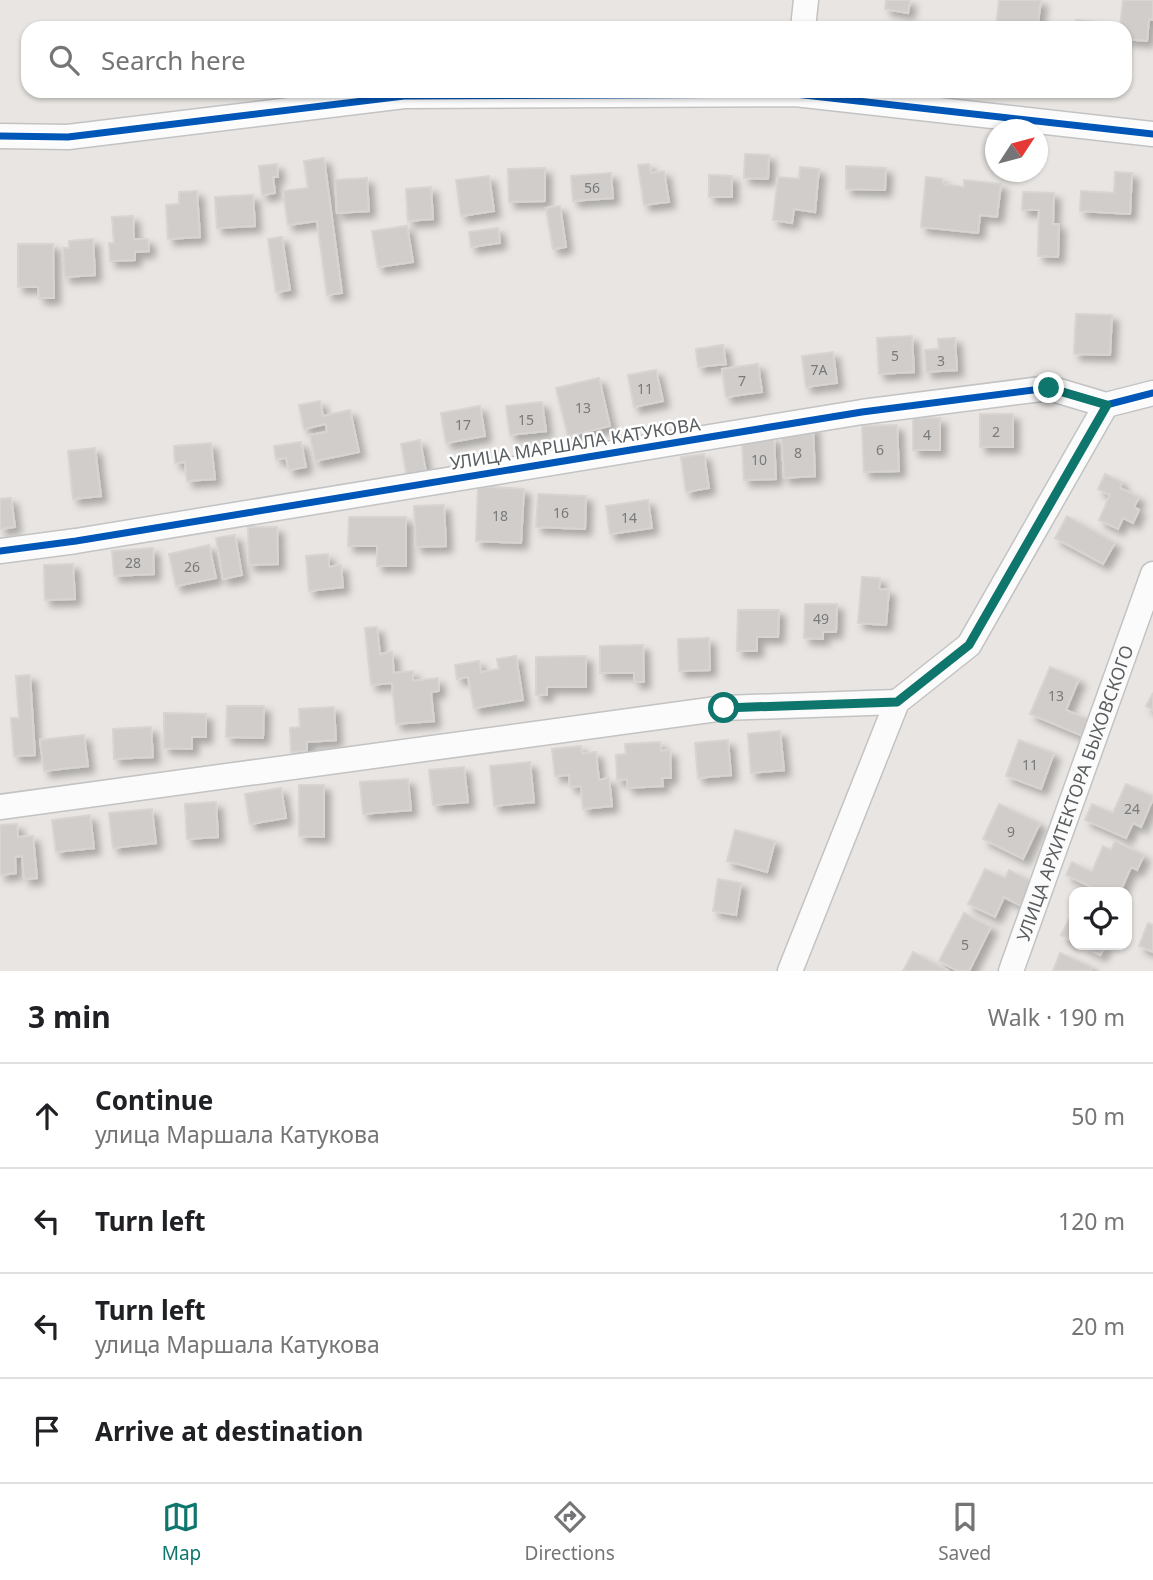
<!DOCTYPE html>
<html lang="en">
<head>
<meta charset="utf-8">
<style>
  :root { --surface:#fff; --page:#f6f6f6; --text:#202124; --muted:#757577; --line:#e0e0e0; --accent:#0f766e }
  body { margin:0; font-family:"Noto Sans",sans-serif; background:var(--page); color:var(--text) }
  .controls { position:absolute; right:21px; bottom:21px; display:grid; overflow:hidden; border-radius:14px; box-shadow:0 2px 5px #0004 }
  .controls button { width:63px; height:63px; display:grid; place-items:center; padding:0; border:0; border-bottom:2px solid var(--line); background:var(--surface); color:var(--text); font:35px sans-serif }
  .compass { position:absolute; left:985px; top:119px; width:63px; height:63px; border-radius:50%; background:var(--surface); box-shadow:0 2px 5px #0004; rotate:54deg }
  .stop { position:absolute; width:21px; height:21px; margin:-16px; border:5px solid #0f766e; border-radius:50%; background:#fff }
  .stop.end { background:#0f766e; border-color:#fff; box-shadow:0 2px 7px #0008 }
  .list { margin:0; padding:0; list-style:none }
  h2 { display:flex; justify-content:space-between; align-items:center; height:91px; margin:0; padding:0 28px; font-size:30px }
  h2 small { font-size:23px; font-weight:400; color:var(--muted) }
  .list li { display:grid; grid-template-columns:46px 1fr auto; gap:21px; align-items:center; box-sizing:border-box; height:105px; padding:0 28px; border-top:2px solid var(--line) }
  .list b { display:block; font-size:26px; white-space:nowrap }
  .list p { margin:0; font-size:23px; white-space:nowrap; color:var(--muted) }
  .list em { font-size:23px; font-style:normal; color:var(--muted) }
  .icon { flex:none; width:38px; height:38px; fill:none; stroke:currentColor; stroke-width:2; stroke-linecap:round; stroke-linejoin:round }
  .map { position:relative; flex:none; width:1153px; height:971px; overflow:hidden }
  .search { position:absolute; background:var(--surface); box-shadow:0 2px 5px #0004; left:21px; right:21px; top:21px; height:77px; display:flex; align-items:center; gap:18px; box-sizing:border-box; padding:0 24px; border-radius:21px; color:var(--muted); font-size:26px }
  .sheet { height:511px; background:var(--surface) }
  nav { display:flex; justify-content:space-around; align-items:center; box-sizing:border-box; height:98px; border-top:2px solid var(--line); background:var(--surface); font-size:19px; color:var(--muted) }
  nav a { display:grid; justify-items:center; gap:4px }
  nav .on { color:var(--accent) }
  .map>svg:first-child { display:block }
</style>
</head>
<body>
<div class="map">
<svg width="1153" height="971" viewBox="0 0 1153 971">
  <defs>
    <filter id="shadow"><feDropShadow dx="6" dy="6" stdDeviation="3.5" flood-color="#0004"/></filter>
  </defs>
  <rect width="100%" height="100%" fill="#e8e5e2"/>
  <!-- building -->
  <g fill="#d0cdcb" stroke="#d7d4d2" stroke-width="2" filter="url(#shadow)">
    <polygon points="886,0 910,0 908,13 885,9"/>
    <polygon points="999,0 1041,0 1038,23 1029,22 1028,28 996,28"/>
    <polygon points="1123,0 1153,0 1153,20 1149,19 1147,41 1125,39 1125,28 1120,28"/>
    <polygon points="1076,20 1096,22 1095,28 1076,28"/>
    <polygon points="745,154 769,155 768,179 744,178"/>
    <polygon points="324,158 342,293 327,295 317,221 288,225 283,191 308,188 304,161"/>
    <polygon points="277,164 278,177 273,177 275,193 262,195 259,166"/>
    <polygon points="649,164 651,173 664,171 669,202 644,205 638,165"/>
    <polygon points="846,166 886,168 885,190 846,189"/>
    <polygon points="800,167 819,169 815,212 794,209 792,223 773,220 778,177 799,179"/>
    <polygon points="545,168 545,201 509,202 508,169"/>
    <polygon points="1115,172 1132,173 1130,214 1080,211 1081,191 1114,193"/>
    <polygon points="611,173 613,198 573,201 571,176"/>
    <polygon points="709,175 732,176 732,197 709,197"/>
    <polygon points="489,176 494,211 461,216 456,180"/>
    <polygon points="926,177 942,179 943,184 964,187 964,180 1001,184 997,217 980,215 978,233 921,227"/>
    <polygon points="367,178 369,211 337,213 335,180"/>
    <polygon points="431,187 433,219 408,221 406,189"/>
    <polygon points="197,191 200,237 168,239 166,205 179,204 179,192"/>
    <polygon points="1023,192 1054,193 1053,224 1059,224 1058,257 1038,256 1039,210 1022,210"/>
    <polygon points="253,195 255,226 217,228 215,197"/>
    <polygon points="560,206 566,247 553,249 546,208"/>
    <polygon points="133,216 134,239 148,239 149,251 135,252 135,260 110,261 109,243 114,243 112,217"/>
    <polygon points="407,226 413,262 378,267 372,231"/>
    <polygon points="498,228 500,243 471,247 469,232"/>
    <polygon points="282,237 290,290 276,292 268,239"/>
    <polygon points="93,239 95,275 65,277 63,248 69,248 69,241"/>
    <polygon points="18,244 53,244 54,298 39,298 38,287 18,287"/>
    <polygon points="1076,314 1112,315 1110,355 1074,354"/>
    <polygon points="912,336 914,372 879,374 877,338"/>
    <polygon points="955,338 957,370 926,372 925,350 939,349 938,339"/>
    <polygon points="723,345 726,364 698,367 696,349"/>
    <polygon points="833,352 837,383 806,387 802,356"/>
    <polygon points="758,364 762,392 726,397 722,369"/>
    <polygon points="656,370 663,401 634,407 628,375"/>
    <polygon points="599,378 610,426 568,436 556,388"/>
    <polygon points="320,401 323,416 350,410 359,452 315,461 310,435 327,432 326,424 304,429 299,405"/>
    <polygon points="542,402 546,431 510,435 506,406"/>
    <polygon points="480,406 485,436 446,443 441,413"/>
    <rect x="980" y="414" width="33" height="33"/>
    <rect x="913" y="418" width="27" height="32"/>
    <polygon points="897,425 899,471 864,472 862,426"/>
    <polygon points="813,426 815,476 784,478 781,428"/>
    <polygon points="774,437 776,479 744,480 742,439"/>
    <polygon points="420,440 426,472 407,476 401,444"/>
    <polygon points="301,442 306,467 289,470 286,458 276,459 274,446"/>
    <polygon points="211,443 215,479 187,481 185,462 175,463 174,446"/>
    <polygon points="95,448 101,496 73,499 68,451"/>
    <polygon points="704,454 709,488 686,492 681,457"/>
    <polygon points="1105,474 1122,482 1120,488 1139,497 1134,507 1139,510 1133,523 1123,518 1118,529 1099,520 1110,495 1098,489"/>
    <polygon points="478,486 524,489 521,543 476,541"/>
    <polygon points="538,494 586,496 585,529 536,527"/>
    <polygon points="11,498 15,527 0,529 0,499"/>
    <polygon points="648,500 652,528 610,534 606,506"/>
    <polygon points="444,505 446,546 416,547 414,506"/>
    <polygon points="1067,516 1115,543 1103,564 1055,538"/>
    <polygon points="349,517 406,517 406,566 377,566 377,546 348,546"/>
    <polygon points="248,527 277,527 278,564 249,565"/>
    <polygon points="235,535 242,575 223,579 216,538"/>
    <polygon points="209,545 216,578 176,586 169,554"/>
    <polygon points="153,548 154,574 114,576 112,551"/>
    <polygon points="328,554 329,567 341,565 343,587 309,591 306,556"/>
    <polygon points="73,564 75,599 45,600 44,565"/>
    <polygon points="862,577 880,578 879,589 889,590 886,625 858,623"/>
    <polygon points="805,604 837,604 836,632 823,632 823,639 804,638"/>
    <polygon points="738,610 779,610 778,637 757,637 757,651 737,651"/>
    <polygon points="377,627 380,654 392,652 394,673 413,671 413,681 438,678 439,691 431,692 434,721 396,724 392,683 371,685 365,628"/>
    <polygon points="709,638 710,670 679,671 678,639"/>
    <polygon points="643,645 644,682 634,682 634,673 600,673 600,646"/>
    <polygon points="516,656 523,700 474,708 468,677 457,679 455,665 479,661 481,672 499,669 497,659"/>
    <polygon points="586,656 586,687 547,687 547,695 536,695 536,657"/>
    <polygon points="1050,667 1079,679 1066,710 1092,721 1085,737 1030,714"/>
    <polygon points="30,675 35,755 14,756 11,718 19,718 16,676"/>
    <polygon points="1153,693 1153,710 1146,706"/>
    <polygon points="227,706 264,706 263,738 226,737"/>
    <polygon points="334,707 336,740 307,742 307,751 291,752 290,728 300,727 299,709"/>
    <polygon points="164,713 206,714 206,737 192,737 192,749 164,748"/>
    <polygon points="151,727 153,757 114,759 113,729"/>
    <polygon points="780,731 784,770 751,773 748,734"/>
    <polygon points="84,735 88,766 44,771 40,740"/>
    <polygon points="728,740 731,775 698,778 695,743"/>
    <polygon points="1019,740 1054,753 1041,789 1006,776"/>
    <polygon points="660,742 661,751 670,750 671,778 662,778 663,786 628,788 627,779 617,780 616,755 626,754 625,744"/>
    <polygon points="581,746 582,754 596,752 599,780 609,778 612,806 583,809 581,786 570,787 569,775 555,776 552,749"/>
    <polygon points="530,762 534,802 494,806 490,766"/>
    <polygon points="464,767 468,802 433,805 429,770"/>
    <polygon points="408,779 411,810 363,814 360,782"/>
    <polygon points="1126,784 1153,796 1153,799 1141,827 1133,823 1126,838 1085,820 1092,804 1113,813"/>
    <polygon points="299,785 324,785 324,837 299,836"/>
    <polygon points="281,788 286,818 250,824 245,794"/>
    <polygon points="216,802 218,837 187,839 185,804"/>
    <polygon points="999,804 1040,823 1023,859 983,839"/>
    <polygon points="152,809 156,843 113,848 109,813"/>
    <polygon points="90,815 94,848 56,852 52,820"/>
    <polygon points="17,824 18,837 33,836 37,878 24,879 22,856 15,857 16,873 0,875 0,825"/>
    <polygon points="735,830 775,841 767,872 727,861"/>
    <polygon points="1115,841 1144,855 1137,870 1131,867 1120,892 1102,892 1066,875 1072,862 1092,872 1103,846 1111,850"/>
    <polygon points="985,869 1005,878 1009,870 1033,882 1021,906 1004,897 995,917 968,904"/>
    <polygon points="718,879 741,883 736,915 713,911"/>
    <polygon points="1074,910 1074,942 1061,935"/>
    <polygon points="964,913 991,927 969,971 958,971 939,961"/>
    <polygon points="1148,923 1153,925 1153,952 1139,946"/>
    <polygon points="1080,945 1106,945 1100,955"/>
    <polygon points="913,952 949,971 903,971"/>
    <polygon points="1060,953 1092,967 1090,971 1053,971"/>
  </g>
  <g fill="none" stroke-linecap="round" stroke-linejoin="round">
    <defs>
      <g id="street">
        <polyline points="803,28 806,0"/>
        <polyline points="0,136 68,137 404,96 795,94 1153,134"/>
        <polyline points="0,551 76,541 862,412 1049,388 1106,405 1153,393"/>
        <polyline points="0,807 724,708 897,702"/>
        <polyline points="790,971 897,702 969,645 1106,405"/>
        <path id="s1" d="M1011,971L1153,574"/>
      </g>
    </defs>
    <!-- street casing -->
    <use href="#street" stroke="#c3c3c3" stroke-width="27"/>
    <!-- street -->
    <use href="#street" stroke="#fcfbfb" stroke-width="24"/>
    <defs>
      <g id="cycleway">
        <polyline points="0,136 68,137 404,96 795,94 1153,134"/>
        <polyline points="0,551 76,541 862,412 1049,388 1106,405 1153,393"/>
      </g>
    </defs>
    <!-- cycleway casing -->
    <use href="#cycleway" stroke="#fff" stroke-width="11"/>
    <!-- cycleway -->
    <use href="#cycleway" stroke="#0057b8" stroke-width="7"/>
  </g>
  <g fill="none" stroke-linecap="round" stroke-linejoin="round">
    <!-- route -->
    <polyline stroke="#0f766e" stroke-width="9" points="724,708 897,702 969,645 1107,405 1049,388"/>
  </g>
  <g text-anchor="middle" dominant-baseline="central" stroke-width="5" stroke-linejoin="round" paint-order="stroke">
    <!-- number labels -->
    <g font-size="14" fill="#787a7b">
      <text x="592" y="187">56</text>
      <text x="895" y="355">5</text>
      <text x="941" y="360">3</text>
      <text x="819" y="369">7А</text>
      <text x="742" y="380">7</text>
      <text x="645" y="388">11</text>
      <text x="583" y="407">13</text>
      <text x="526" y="419">15</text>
      <text x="463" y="424">17</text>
      <text x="996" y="431">2</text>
      <text x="927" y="434">4</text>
      <text x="880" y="449">6</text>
      <text x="798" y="452">8</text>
      <text x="759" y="459">10</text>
      <text x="561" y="512">16</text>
      <text x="500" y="515">18</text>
      <text x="629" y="517">14</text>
      <text x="133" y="562">28</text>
      <text x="192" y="566">26</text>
      <text x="821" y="618">49</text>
      <text x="1056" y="695">13</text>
      <text x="1030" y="764">11</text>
      <text x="1132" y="808">24</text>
      <text x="1011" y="831">9</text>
      <text x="965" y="944">5</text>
    </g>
    <!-- street labels -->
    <g font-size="18" fill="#595d5f" stroke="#fff">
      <text transform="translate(575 443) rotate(-9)">УЛИЦА МАРШАЛА КАТУКОВА</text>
      <text stroke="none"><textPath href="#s1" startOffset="189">УЛИЦА АРХИТЕКТОРА БЫХОВСКОГО</textPath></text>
    </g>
  </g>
</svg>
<div class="controls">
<button><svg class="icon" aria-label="locate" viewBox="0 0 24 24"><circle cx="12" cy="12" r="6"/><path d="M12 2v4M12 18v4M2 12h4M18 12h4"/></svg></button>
</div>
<svg class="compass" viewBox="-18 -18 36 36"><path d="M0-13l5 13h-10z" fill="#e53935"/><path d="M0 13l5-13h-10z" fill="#757577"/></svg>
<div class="stop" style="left:724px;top:708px"></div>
<div class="stop end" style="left:1049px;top:388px"></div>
<div class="search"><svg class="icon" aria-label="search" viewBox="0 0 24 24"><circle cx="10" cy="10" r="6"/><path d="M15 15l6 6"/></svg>Search here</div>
</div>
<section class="sheet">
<h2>3 min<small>Walk · 190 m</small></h2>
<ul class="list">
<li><svg class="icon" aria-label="ahead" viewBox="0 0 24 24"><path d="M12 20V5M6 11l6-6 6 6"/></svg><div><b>Continue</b><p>улица Маршала Катукова</p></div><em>50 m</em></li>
<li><svg class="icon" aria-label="left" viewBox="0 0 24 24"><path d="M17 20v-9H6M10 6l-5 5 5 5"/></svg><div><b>Turn left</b></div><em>120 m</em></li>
<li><svg class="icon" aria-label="left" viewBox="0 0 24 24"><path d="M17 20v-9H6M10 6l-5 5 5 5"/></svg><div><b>Turn left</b><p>улица Маршала Катукова</p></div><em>20 m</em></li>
<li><svg class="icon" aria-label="arrive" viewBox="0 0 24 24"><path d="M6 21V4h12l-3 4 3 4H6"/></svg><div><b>Arrive at destination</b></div></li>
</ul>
</section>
<nav>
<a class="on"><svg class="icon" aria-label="map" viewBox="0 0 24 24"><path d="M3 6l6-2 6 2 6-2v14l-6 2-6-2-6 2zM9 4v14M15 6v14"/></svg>Map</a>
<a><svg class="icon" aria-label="directions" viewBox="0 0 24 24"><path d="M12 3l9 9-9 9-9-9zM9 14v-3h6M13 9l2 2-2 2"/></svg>Directions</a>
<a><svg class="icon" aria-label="saved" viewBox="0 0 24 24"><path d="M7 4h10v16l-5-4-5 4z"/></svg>Saved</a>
</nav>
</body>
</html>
